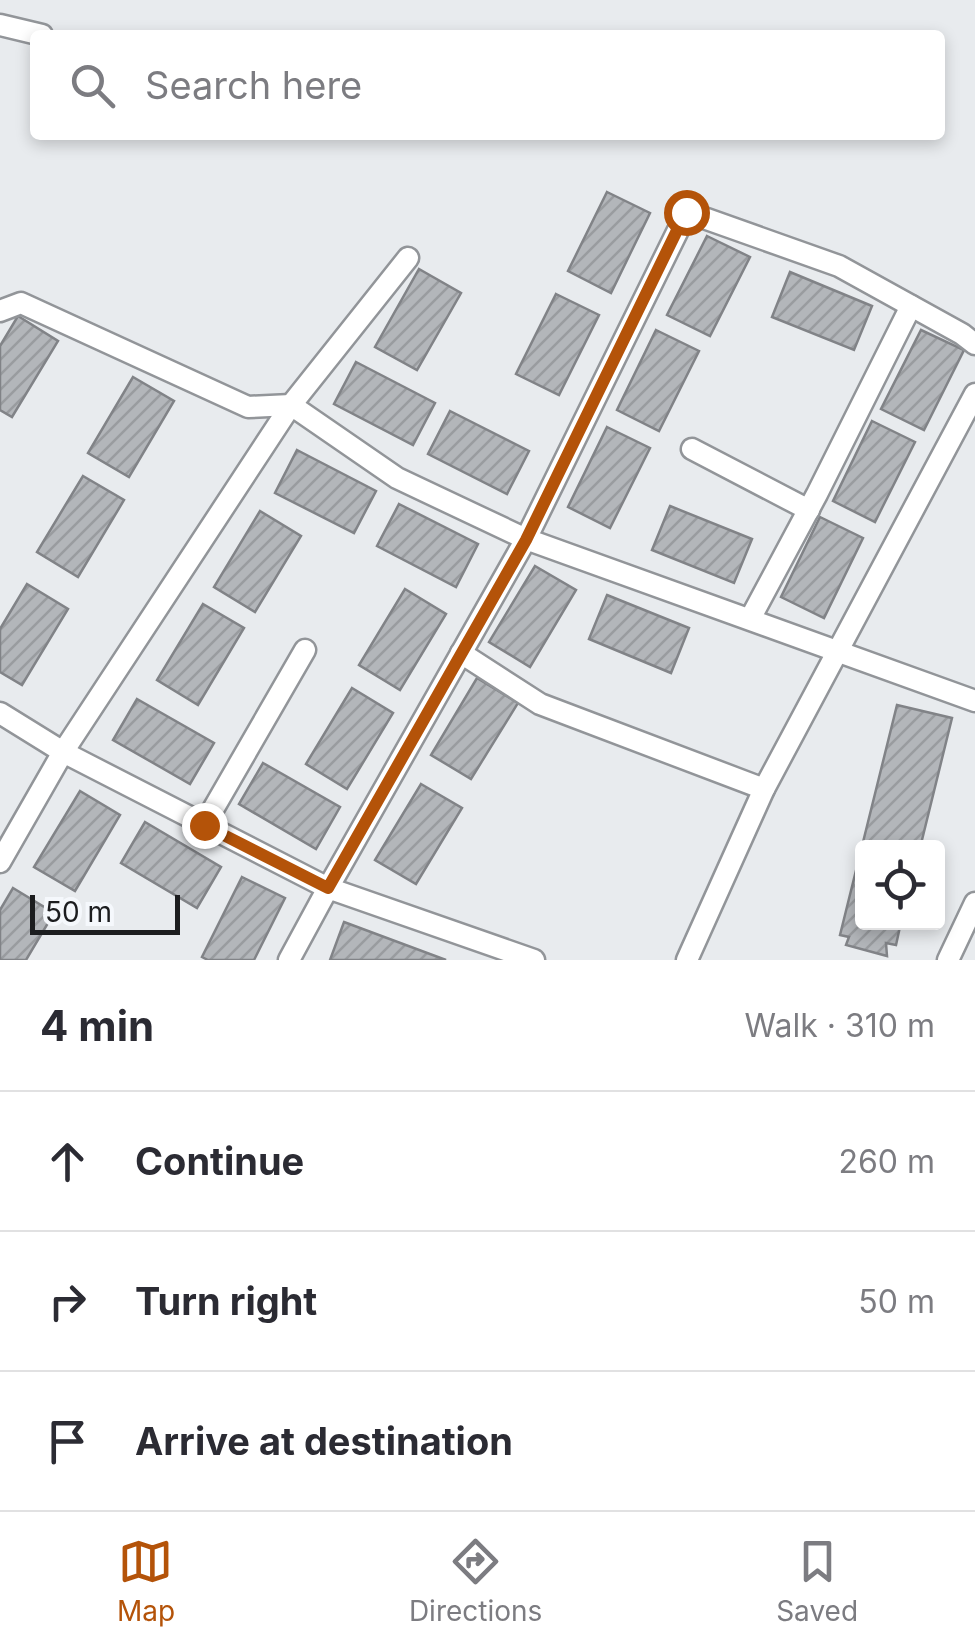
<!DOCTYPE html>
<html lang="en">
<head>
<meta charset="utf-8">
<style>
  :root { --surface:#fff; --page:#f2f2f3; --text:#2b2b33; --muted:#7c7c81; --line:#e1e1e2; --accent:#b45309 }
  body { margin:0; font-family:Inter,sans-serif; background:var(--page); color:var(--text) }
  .controls { position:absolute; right:30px; bottom:30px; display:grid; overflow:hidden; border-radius:10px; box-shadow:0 5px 15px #0003 }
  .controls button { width:90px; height:90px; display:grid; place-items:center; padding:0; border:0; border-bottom:2px solid var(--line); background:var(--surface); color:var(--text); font:50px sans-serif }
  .scale { position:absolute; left:30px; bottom:25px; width:150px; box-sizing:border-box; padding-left:10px; border:5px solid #1c1d1f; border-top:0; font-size:28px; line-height:35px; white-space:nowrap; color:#1c1d1f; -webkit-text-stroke:8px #f5f8fc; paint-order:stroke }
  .stop { position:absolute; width:30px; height:30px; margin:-22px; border:8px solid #b45309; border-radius:50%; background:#fff }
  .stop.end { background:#b45309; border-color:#fff; box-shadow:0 2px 10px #0008 }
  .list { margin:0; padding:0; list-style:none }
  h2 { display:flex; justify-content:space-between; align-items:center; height:130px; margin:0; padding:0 40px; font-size:42px }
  h2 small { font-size:32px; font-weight:400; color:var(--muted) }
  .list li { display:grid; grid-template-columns:65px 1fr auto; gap:30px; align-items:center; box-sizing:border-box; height:140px; padding:0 40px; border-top:2px solid var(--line) }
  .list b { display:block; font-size:38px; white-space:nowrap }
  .list em { font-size:32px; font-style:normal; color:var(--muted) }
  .icon { flex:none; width:55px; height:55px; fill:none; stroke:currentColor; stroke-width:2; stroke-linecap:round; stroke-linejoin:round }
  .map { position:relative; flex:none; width:975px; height:960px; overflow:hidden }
  .search { position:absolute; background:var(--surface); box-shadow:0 5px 15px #0003; left:30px; right:30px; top:30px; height:110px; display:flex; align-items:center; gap:25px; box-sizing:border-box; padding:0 35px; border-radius:10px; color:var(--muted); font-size:38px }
  .sheet { height:550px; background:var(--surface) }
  nav { display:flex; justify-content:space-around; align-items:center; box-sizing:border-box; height:140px; border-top:2px solid var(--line); background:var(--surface); font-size:28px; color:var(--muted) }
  nav a { display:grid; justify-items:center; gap:5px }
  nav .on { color:var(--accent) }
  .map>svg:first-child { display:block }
</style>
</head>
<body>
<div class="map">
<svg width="975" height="960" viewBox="0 0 975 960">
  <defs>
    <pattern id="building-hatch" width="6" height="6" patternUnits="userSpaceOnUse" patternTransform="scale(2.5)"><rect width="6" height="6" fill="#b3b6ba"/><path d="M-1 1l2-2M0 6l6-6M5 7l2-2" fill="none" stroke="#999c9f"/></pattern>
  </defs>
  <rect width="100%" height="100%" fill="#e8ebee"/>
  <!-- building -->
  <g fill="url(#building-hatch)" stroke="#818387" stroke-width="2.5">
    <polygon points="607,192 650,213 611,293 568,271"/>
    <polygon points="707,236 750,257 710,336 667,315"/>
    <polygon points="419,269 461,293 417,370 375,347"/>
    <polygon points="790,272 872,306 854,350 772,317"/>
    <polygon points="556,294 599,315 559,395 516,374"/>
    <polygon points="18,316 58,341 12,417 0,410 0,346"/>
    <polygon points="656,330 699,351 659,431 617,410"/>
    <polygon points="921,330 964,350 924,430 881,409"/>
    <polygon points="356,362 435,403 413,445 334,404"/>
    <polygon points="133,377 174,401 129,477 88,453"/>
    <polygon points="450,411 529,451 507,494 428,454"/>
    <polygon points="872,421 915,442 875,522 833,501"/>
    <polygon points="607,427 650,448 610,528 568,507"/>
    <polygon points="297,450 376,491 354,533 275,493"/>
    <polygon points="83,476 124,500 78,577 37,552"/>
    <polygon points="399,504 478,544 456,587 377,546"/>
    <polygon points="670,506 752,539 734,583 652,550"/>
    <polygon points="260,511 301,536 255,612 214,587"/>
    <polygon points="820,517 863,538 824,618 781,597"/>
    <polygon points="535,566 576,590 530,667 489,642"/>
    <polygon points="27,584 68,609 22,685 0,672 0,629"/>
    <polygon points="405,589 446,614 400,690 359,665"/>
    <polygon points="607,595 689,628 671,673 589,639"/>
    <polygon points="203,604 244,628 198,705 157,680"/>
    <polygon points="477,678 518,703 471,779 431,755"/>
    <polygon points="352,688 393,713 347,789 306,764"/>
    <polygon points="137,699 214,743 190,784 113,740"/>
    <polygon points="897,705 952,718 920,848 862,848 862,922 901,922 896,945 886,943 887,956 846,945 849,937 840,935"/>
    <polygon points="263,763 340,807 316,849 239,804"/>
    <polygon points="421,784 462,808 416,884 375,860"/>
    <polygon points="80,791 120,815 75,891 34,867"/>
    <polygon points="145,822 221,867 197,908 121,863"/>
    <polygon points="242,877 285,898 254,960 208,960 202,957"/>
    <polygon points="13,888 54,913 26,960 0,960 0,910"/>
    <polygon points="344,922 446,960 330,960"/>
  </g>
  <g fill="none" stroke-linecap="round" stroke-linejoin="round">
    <defs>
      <g id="street">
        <polyline points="0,25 42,35"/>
        <polyline points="0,311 21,303 248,407 291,405 397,478 526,539 975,701"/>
        <polyline points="692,449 809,510"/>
        <polyline points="750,619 817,494 911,306"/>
        <polyline points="461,653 540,704 764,789"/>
        <polyline points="0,713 63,752 328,888 526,539 687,212 839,266 962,334 975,344"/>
        <polyline points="204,825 305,650"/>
        <polyline points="0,862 63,752 291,405 408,258"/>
        <polyline points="289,960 328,888 534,960"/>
        <polyline points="687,960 764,789 975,394"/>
        <polyline points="948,960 975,903"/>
      </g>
    </defs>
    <!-- street casing -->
    <use href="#street" stroke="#929599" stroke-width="25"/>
    <!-- street -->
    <use href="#street" stroke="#fff" stroke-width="20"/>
  </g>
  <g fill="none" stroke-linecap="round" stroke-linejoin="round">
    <!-- route -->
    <polyline stroke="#b45309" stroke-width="12" points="204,825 328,888 526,540 686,212"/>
  </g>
</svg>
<div class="controls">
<button><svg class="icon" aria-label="locate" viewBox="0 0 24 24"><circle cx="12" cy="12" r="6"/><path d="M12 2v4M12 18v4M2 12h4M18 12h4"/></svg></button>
</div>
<div class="scale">50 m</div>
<div class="stop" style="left:686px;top:212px"></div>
<div class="stop end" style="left:204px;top:825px"></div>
<div class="search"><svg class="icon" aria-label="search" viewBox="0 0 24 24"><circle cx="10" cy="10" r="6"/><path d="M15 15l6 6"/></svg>Search here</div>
</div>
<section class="sheet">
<h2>4 min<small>Walk · 310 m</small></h2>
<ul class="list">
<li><svg class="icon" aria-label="ahead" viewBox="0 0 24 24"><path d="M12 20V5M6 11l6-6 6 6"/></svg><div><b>Continue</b></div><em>260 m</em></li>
<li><svg class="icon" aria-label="right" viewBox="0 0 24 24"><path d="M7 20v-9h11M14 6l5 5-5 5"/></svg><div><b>Turn right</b></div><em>50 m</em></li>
<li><svg class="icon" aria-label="arrive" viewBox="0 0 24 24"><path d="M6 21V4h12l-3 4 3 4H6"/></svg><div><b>Arrive at destination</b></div></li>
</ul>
</section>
<nav>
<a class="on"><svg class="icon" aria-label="map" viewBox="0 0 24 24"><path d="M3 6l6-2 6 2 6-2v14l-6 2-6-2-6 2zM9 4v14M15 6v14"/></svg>Map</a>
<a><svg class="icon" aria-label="directions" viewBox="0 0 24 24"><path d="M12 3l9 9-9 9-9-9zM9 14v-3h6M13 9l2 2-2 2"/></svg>Directions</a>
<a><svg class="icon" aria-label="saved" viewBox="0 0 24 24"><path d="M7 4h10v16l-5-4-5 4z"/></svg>Saved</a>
</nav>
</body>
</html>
